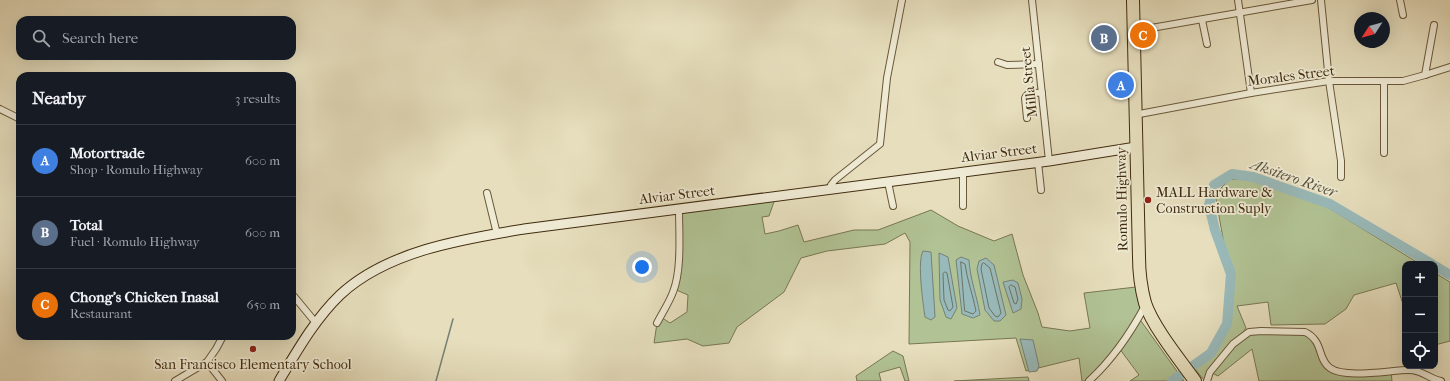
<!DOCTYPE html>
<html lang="en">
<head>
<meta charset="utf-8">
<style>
  :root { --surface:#171b24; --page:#20242c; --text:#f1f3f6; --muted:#9ea1a6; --line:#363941; --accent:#db2777 }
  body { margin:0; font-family:"IM FELL French Canon",serif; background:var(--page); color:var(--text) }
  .controls { position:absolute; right:12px; bottom:12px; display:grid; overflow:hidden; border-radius:8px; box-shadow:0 4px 16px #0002 }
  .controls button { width:36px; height:36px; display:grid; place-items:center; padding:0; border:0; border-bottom:1px solid var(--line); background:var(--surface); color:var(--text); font:20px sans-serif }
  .compass { position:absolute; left:1354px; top:12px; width:36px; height:36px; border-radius:50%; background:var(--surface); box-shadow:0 4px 16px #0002; rotate:234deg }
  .you { position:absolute; left:642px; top:267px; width:14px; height:14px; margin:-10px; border:3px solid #fff; border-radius:50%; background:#1a73e8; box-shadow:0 0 0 6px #1a73e833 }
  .badge { display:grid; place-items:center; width:26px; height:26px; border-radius:50%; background:var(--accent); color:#fff; font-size:13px; font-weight:700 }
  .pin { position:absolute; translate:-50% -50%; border:2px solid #fff; box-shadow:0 1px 4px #0006 }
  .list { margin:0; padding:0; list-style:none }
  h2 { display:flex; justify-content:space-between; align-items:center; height:52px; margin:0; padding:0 16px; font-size:17px }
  h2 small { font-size:13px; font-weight:400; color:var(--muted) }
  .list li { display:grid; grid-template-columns:26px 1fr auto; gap:12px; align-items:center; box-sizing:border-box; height:72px; padding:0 16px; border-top:1px solid var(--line) }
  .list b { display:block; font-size:15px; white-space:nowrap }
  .list p { margin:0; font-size:13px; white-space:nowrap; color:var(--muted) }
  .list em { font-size:13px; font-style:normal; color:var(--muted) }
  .icon { flex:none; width:22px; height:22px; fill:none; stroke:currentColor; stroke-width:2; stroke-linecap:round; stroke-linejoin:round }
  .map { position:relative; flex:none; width:1450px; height:381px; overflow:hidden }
  .search { position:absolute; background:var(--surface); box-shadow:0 4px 16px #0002; left:16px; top:16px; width:280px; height:44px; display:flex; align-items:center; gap:10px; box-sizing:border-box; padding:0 14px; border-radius:12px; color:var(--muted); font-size:15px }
  .panel { position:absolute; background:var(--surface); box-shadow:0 4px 16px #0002; left:16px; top:72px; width:280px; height:268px; border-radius:12px }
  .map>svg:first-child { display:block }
</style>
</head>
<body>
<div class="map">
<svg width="1450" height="381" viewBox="0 0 1450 381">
  <rect width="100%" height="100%" fill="#e6debd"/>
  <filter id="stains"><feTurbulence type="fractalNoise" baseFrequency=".005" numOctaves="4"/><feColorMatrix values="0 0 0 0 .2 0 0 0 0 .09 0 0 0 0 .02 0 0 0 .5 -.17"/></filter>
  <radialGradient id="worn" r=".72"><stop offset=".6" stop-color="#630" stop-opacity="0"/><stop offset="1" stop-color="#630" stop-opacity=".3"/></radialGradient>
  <!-- green -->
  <g fill="#b1c294" stroke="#797752">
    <polygon points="1230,179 1251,180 1327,207 1420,264 1405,264 1405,310 1396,283 1354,295 1346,309 1325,324 1271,325 1268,302 1237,306 1246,328 1240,337 1249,332 1311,335 1324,362 1337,371 1391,371 1392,381 1259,381 1252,349 1218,376 1210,372 1204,380 1194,368 1211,353 1227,324 1230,277 1215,194"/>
    <polygon points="776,196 769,216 762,217 765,234 779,231 798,225 804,242 854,230 878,230 931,210 958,226 994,241 1012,234 1023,275 1038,313 1042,327 1070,331 1090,328 1084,293 1136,287 1142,311 1132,330 1141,321 1184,381 1130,381 1139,375 1119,348 1092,378 1094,381 1082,381 1079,358 1026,371 1016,338 909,344 910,242 905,233 885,244 827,251 801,258 784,292 737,327 729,343 703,346 687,339 654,343 657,323 661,317 670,323 687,312 688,295 674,289 679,209"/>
    <polygon points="1435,273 1450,282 1450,341 1435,345"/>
    <polygon points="893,351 903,356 909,381 905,381 900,367 879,373 881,381 857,381 856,376"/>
    <polygon points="1028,377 1029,381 954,381"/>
  </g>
  <!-- water -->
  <g fill="#99baba" stroke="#768176">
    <path d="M923,251L931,252L935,317L931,320L925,317C923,303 917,262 923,251Z"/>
    <polygon points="939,253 948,257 957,308 951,319 946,317 940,300"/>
    <path d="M961,257L969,260C970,279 977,296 980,315L973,318L962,314L956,260Z"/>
    <polygon points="986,258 994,265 1006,315 1000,321 994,321 985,310 977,269 979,261"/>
    <polygon points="1013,280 1018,283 1022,299 1021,309 1013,313 1003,282"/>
    <polygon points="1020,339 1033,340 1039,366 1037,371 1029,372"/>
  </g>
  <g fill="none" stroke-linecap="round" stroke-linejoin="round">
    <!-- shore -->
    <g stroke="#6d7364" stroke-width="1">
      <path d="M961,262L965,264C967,280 973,295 976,311L973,314L965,311Z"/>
      <polygon points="984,263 990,268 1001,313 998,317 995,316 989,308 981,269 982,264"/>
      <polygon points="945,272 947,273 953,307 950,311 948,310 944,300 943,274"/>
      <polygon points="1011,285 1015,287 1018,299 1016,304 1014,303 1009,287"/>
    </g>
    <!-- stream -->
    <polyline stroke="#768176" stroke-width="1.5" points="436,381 453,319"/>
    <!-- river -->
    <g stroke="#99baba" stroke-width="10">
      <polyline points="1435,266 1450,275"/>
      <polyline points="1172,381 1211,353 1227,324 1231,274 1215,230 1209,205 1214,185 1232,174 1253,177 1330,204 1432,264"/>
    </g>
    <defs>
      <g id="street">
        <polyline points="1032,0 1049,161"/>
        <polyline points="1238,0 1251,93"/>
        <polyline points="1321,0 1329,81 1341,161 1341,177"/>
        <polyline points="1400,0 1403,15"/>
        <polyline points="1202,20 1207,44"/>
        <polyline points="1134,31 1312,0"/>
        <polyline points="998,62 1007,65 1039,64"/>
        <polyline points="1425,75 1434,25"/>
        <polyline points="1384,82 1384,153"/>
        <polyline points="0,109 20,119"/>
        <polyline points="1134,115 1251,93 1329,81 1403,81 1425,75 1450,67"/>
        <path d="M1027,118L1025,98C1028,91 1036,93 1042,93"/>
        <polyline points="1038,162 1041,190"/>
        <polyline points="963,171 963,206"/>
        <polyline points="888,182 893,206"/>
        <polyline points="830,190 831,185 835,180 880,144 887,78 902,0"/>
        <polyline points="487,193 497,234"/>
        <polyline points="292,294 316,323"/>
        <path d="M657,323C662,313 669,303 673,292C682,270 679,233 679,209"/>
        <polyline points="207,362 216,349 223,336"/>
        <polyline points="175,381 207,362 222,381"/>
        <path d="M1089,381C1113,359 1130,334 1145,306"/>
        <path d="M1207,381L1210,372L1233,344L1249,332L1261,331L1305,332C1324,341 1317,359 1330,368C1345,379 1391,370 1409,370C1423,370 1429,379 1441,381"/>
      </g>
      <path id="secondary" d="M279,381C297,351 315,319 340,295C387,251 463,239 524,229L1049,161L1136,147"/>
      <path id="highway" d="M1133,0L1139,257C1139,273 1141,288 1145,303C1153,327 1180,360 1195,381"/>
    </defs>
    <!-- street casing -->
    <use href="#street" stroke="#6a583a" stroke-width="8"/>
    <!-- secondary casing -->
    <use href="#secondary" stroke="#412c0f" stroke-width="11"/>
    <!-- highway casing -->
    <use href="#highway" stroke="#412c0f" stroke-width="14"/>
    <!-- street -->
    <use href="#street" stroke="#efead4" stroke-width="6"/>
    <!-- secondary -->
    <use href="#secondary" stroke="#efead4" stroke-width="9"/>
    <!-- highway -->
    <use href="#highway" stroke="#e6debd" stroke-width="12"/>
  </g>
  <!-- markers -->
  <g fill="#8f2418" stroke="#efead4" stroke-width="1.5">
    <circle cx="1148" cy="200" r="4"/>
    <circle cx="253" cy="349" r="4"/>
  </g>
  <g text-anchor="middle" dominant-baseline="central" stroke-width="3.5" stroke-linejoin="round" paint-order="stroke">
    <!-- street labels -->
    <g font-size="14" fill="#412c0f" stroke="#efead4">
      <text transform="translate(1291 76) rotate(-7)">Morales Street</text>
      <text transform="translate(1029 82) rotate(-96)">Milla Street</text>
      <text transform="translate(999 153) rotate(-7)">Alviar Street</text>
      <text transform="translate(677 195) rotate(-7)">Alviar Street</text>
      <text transform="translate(1122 199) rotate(-91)">Romulo Highway</text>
    </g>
    <!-- poi labels -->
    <g font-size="14" fill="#412c0f" stroke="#efead4" text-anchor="start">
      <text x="1156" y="192">MALL Hardware &amp;<tspan x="1156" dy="16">Construction Suply</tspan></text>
      <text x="253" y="364" text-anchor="middle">San Francisco Elementary School</text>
    </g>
    <!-- water labels -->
    <g font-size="15" font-style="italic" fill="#57503a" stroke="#efead4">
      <text transform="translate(1294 178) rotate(19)">Aksitero River</text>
    </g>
  </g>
  <rect width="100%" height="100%" filter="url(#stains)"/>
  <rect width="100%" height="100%" fill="url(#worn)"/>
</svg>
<div class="controls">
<button>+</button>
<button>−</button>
<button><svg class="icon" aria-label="locate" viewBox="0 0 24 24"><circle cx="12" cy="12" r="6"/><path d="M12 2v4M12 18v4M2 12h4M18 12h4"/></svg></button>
</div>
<svg class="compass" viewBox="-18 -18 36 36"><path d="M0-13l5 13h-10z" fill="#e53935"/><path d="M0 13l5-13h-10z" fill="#9ea1a6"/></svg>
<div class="you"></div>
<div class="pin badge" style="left:1121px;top:85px;background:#3f7fe0">A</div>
<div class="pin badge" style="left:1104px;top:38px;background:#5c6f8a">B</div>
<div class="pin badge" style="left:1143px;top:35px;background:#e8710a">C</div>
<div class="search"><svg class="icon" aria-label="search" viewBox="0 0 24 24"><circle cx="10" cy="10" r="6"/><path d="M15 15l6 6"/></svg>Search here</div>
<section class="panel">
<h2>Nearby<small>3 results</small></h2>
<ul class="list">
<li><span class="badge" style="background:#3f7fe0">A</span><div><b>Motortrade</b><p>Shop · Romulo Highway</p></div><em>600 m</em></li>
<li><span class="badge" style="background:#5c6f8a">B</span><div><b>Total</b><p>Fuel · Romulo Highway</p></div><em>600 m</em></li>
<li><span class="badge" style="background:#e8710a">C</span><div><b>Chong's Chicken Inasal</b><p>Restaurant</p></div><em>650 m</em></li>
</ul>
</section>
</div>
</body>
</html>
